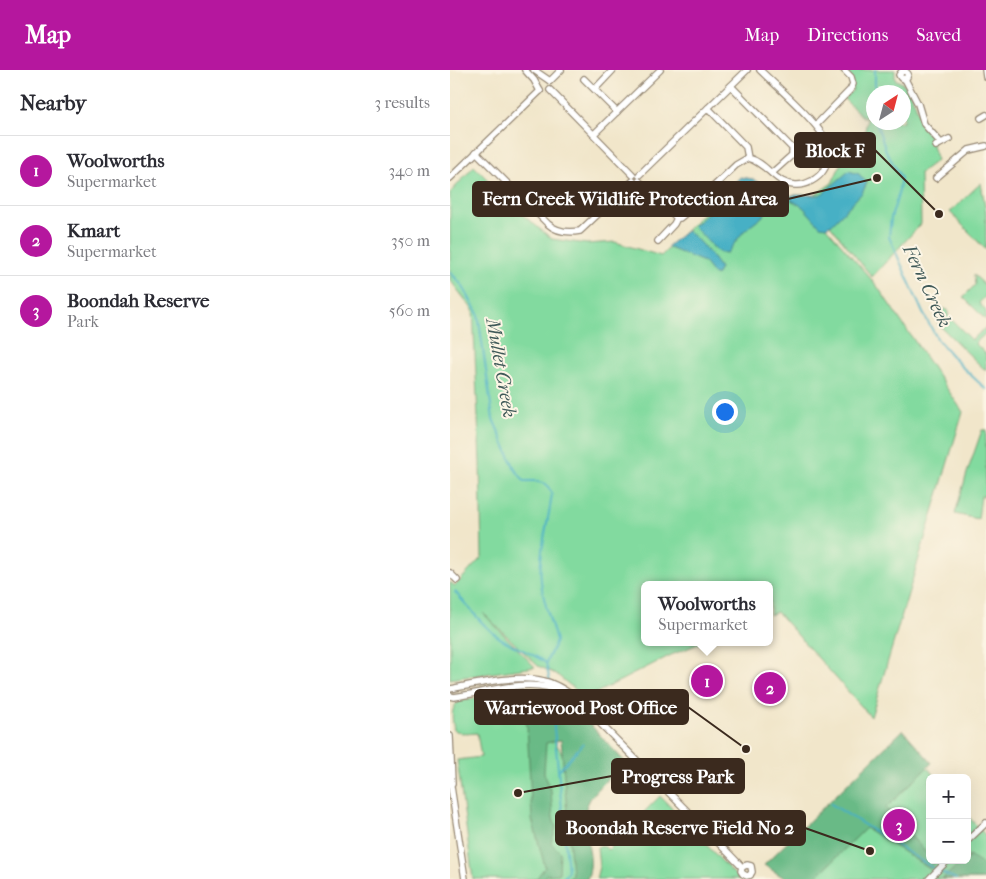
<!DOCTYPE html>
<html lang="en">
<head>
<meta charset="utf-8">
<style>
  :root { --surface:#fff; --page:#f2f2f3; --text:#2b2b33; --muted:#7c7c81; --line:#e1e1e2; --accent:#b5179e }
  body { margin:0; font-family:"IM FELL French Canon",serif; background:var(--page); color:var(--text) }
  .controls { position:absolute; right:15px; bottom:15px; display:grid; overflow:hidden; border-radius:8px; box-shadow:0 5px 20px #0002 }
  .controls button { width:45px; height:45px; display:grid; place-items:center; padding:0; border:0; border-bottom:1px solid var(--line); background:var(--surface); color:var(--text); font:25px sans-serif }
  .compass { position:absolute; left:416px; top:15px; width:45px; height:45px; border-radius:50%; background:var(--surface); box-shadow:0 5px 20px #0002; rotate:36deg }
  .you { position:absolute; left:274px; top:341px; width:18px; height:18px; margin:-12px; border:4px solid #fff; border-radius:50%; background:#1a73e8; box-shadow:0 0 0 8px #1a73e833 }
  .badge { display:grid; place-items:center; width:32px; height:32px; border-radius:50%; background:var(--accent); color:#fff; font-size:16px; font-weight:700 }
  .pin { position:absolute; translate:-50% -50%; border:2px solid #fff; box-shadow:0 1px 5px #0006 }
  .popup { position:absolute; left:191px; top:511px; width:132px; height:65px; box-sizing:border-box; display:grid; place-content:center; border-radius:8px; background:var(--surface); filter:drop-shadow(0 1px 4px #0005); font-size:16px; white-space:nowrap; color:var(--muted) }
  .popup b { font-size:19px; color:var(--text) }
  .popup::after { content:''; position:absolute; left:50%; top:100%; margin-left:-10px; border:10px solid transparent; border-top-color:var(--surface) }
  .list { margin:0; padding:0; list-style:none }
  h2 { display:flex; justify-content:space-between; align-items:center; height:65px; margin:0; padding:0 20px; font-size:21px }
  h2 small { font-size:16px; font-weight:400; color:var(--muted) }
  .list li { display:grid; grid-template-columns:32px 1fr auto; gap:15px; align-items:center; box-sizing:border-box; height:70px; padding:0 20px; border-top:1px solid var(--line) }
  .list b { display:block; font-size:19px; white-space:nowrap }
  .list p { margin:0; font-size:16px; white-space:nowrap; color:var(--muted) }
  .list em { font-size:16px; font-style:normal; color:var(--muted) }
  .map { position:relative; flex:none; width:536px; height:809px; overflow:hidden }
  header { display:flex; align-items:center; gap:30px; box-sizing:border-box; height:70px; padding:0 25px; background:var(--accent); color:#fff }
  header strong { font-size:24px }
  nav { display:flex; gap:28px; margin-inline-start:auto; font-size:18px }
  main { display:flex }
  aside { flex:1; background:var(--surface) }
  .map>svg:first-child { display:block }
</style>
</head>
<body>
<header>
<strong>Map</strong>
<nav><a>Map</a><a>Directions</a><a>Saved</a></nav>
</header>
<main>
<aside>
<h2>Nearby<small>3 results</small></h2>
<ul class="list">
<li><span class="badge">1</span><div><b>Woolworths</b><p>Supermarket</p></div><em>340 m</em></li>
<li><span class="badge">2</span><div><b>Kmart</b><p>Supermarket</p></div><em>350 m</em></li>
<li><span class="badge">3</span><div><b>Boondah Reserve</b><p>Park</p></div><em>560 m</em></li>
</ul>
</aside>
<div class="map">
<svg width="536" height="809" viewBox="0 0 536 809">
  <rect width="100%" height="100%" fill="#fcf5e5"/>
  <filter id="ink" filterUnits="userSpaceOnUse"><feTurbulence type="fractalNoise" baseFrequency=".02" numOctaves="2"/><feDisplacementMap in="SourceGraphic" scale="10" xChannelSelector="R" yChannelSelector="G"/><feConvolveMatrix kernelMatrix="1 2 1 2 8 2 1 2 1" color-interpolation-filters="sRGB"/></filter>
  <filter id="wash" filterUnits="userSpaceOnUse"><feTurbulence type="fractalNoise" baseFrequency=".0096" numOctaves="4" result="noise"/><feDisplacementMap in="SourceGraphic" scale="20" xChannelSelector="R" yChannelSelector="G"/><feGaussianBlur stdDeviation="1.12" result="paint"/><feColorMatrix in="noise" values="0 0 0 0 0 0 0 0 0 0 0 0 0 0 0 0 0 1.4 0 .05"/><feComposite in="paint" operator="in"/></filter>
  <g filter="url(#wash)">
    <rect width="100%" height="100%" fill="#f1e6ca"/>
    <!-- green -->
    <g fill="#82da9f" stroke="#5e825e" fill-rule="evenodd">
      <path d="M397,0H445V9L457,16L465,33L470,52L480,61L484,70L482,76L487,90L470,103L471,154L422,207L359,129L382,113L391,94L415,62L417,48L415,44V49L394,29L403,20ZM423,22H453V52H423Z"/>
      <polygon points="24,96 73,145 102,169 137,174 165,172 211,186 281,115 351,128 427,216 513,342 421,647 327,542 320,545 320,515 194,515 194,572 253,572 221,585 136,628 106,604 88,596 33,543 85,597 0,609 0,512 5,516 32,487 30,392 23,240 0,210 0,123"/>
      <polygon points="531,113 536,142 536,180 500,142"/>
      <polygon points="524,205 536,216 536,226 529,233 536,241 536,250 513,227 525,215"/>
      <polygon points="491,238 498,240 498,246 522,270 536,257 536,263 525,273 536,284 536,301 488,254"/>
      <polygon points="532,360 536,360 536,426 531,426 528,449 505,444 517,403"/>
      <path d="M66,623L96,631L102,666L114,687L123,809H23L7,690L31,687L27,663L15,664L4,660C2,648 0,637 10,631Z"/>
      <polygon points="477,697 486,708 480,708 480,790 517,790 517,745 536,766 536,809 364,809"/>
      <polygon points="210,726 289,809 146,809 149,797 147,777 154,776 158,780 193,746 192,744"/>
    </g>
    <!-- forest -->
    <g fill="#69ba86" stroke="#527252">
      <path d="M90,622L126,639L175,692C166,701 146,720 140,729C124,757 149,782 137,809H119L122,804L111,670L96,673L94,703L101,721L103,748L106,758L101,773L110,782L109,804L96,805L94,809H86L95,797L82,749L77,655L59,625Z"/>
      <polygon points="453,660 482,693 436,738 480,787 480,790 482,790 485,793 480,799 416,758 364,809 336,809 314,795"/>
      <polygon points="519,786 536,796 536,809 492,809 514,790 517,790"/>
    </g>
    <!-- water -->
    <g fill="#46b0c5" stroke="#406d72">
      <polygon points="399,101 409,104 417,113 412,123 382,154 376,157 370,156 353,137 341,130 342,125 369,125 373,123"/>
      <polygon points="290,107 303,109 317,118 335,123 334,130 327,130 324,132 312,147 294,161 277,183 268,182 243,156 254,147"/>
      <path d="M237,160C250,172 260,183 270,198L267,204L264,205L254,192L217,177Z"/>
    </g>
    <g fill="none" stroke-linecap="round" stroke-linejoin="round">
      <!-- stream -->
      <g stroke="#46b0c5" stroke-width="2">
        <polyline points="425,0 425,22"/>
        <polyline points="426,52 436,81 451,108 448,125 441,148 439,167 473,243 488,270 511,296 536,319"/>
        <path d="M0,202L12,215L28,244L43,349L65,399L74,411H85L96,414L102,423C99,452 88,482 91,511C93,532 101,551 106,571L96,593L100,612"/>
        <path d="M5,522C20,538 35,560 55,571C68,579 83,583 96,593"/>
        <polyline points="102,621 102,637 118,801 113,809"/>
        <polyline points="109,700 133,674"/>
        <polyline points="381,734 486,800 506,809"/>
      </g>
    </g>
  </g>
  <g filter="url(#ink)">
    <g fill="none" stroke-linecap="round" stroke-linejoin="round">
      <defs>
        <g id="minor">
          <polyline points="75,0 84,10 90,21"/>
          <polyline points="84,0 100,11"/>
          <polyline points="453,0 449,5 451,8 455,9 457,7 458,4 454,0"/>
          <polyline points="535,0 536,7"/>
          <polyline points="134,9 167,42"/>
          <polyline points="455,9 468,34 474,54 491,73"/>
          <polyline points="100,11 111,0"/>
          <polyline points="281,16 343,79"/>
          <polyline points="145,19 163,0"/>
          <polyline points="100,20 183,105"/>
          <polyline points="258,38 296,77 298,88"/>
          <polyline points="531,48 536,45"/>
          <polyline points="366,55 400,20 403,14 401,7 394,0"/>
          <polyline points="144,64 210,0"/>
          <polyline points="486,76 499,69"/>
          <circle cx="347" cy="82" r="5"/>
          <path d="M26,82L98,154C107,162 118,163 130,161L183,111"/>
          <polyline points="322,103 342,85"/>
          <polyline points="189,105 297,0"/>
          <polyline points="0,108 90,21"/>
          <polyline points="486,108 519,80 536,76"/>
          <polyline points="189,111 227,148"/>
          <path d="M208,171L224,154L227,148H230L237,142L286,95L298,88C318,93 326,116 347,115C356,115 368,109 373,101C378,93 381,86 378,76C374,57 326,16 310,0"/>
          <polyline points="0,503 7,510"/>
          <path d="M0,619C26,614 68,604 94,611C104,613 113,619 122,625L247,751"/>
          <path d="M0,626L4,627C33,623 67,611 97,617C106,619 114,625 122,629"/>
          <polyline points="0,666 2,713"/>
          <polyline points="0,710 15,809"/>
          <polyline points="247,751 251,749 255,750 257,755 255,759"/>
          <polyline points="247,751 246,755 248,759 255,759"/>
          <polyline points="255,759 292,797"/>
          <polyline points="517,771 536,753"/>
          <polyline points="292,797 297,795 301,796 302,802 300,805"/>
          <polyline points="292,797 291,801 293,804 297,806 300,805"/>
          <polyline points="479,809 498,790"/>
        </g>
      </defs>
      <!-- minor casing -->
      <use href="#minor" stroke="#968874" stroke-width="8"/>
      <!-- minor -->
      <use href="#minor" stroke="#fff" stroke-width="5.5"/>
    </g>
  </g>
  <g text-anchor="middle" dominant-baseline="central" stroke-width="4" stroke-linejoin="round" paint-order="stroke">
    <!-- water labels -->
    <g font-size="19" font-style="italic" fill="#3f5958" stroke="#fcf5e5">
      <text transform="translate(477 216) rotate(65)">Fern Creek</text>
      <text transform="translate(51 298) rotate(80)">Mullet Creek</text>
    </g>
  </g>
  <!-- callouts -->
  <path fill="none" stroke="#3b2a1e" stroke-width="2" d="M489 144L425 80M427 108L338 129M296 679L238 637M68 723L162 706M420 781L355 758"/>
  <g fill="#3b2a1e" stroke="#fcf5e5" stroke-width="2">
    <circle cx="489" cy="144" r="5"/>
    <circle cx="427" cy="108" r="5"/>
    <circle cx="296" cy="679" r="5"/>
    <circle cx="68" cy="723" r="5"/>
    <circle cx="420" cy="781" r="5"/>
  </g>
  <g fill="#3b2a1e" stroke="#3b2a1e" stroke-width="2">
    <rect x="345" y="63" width="80" height="34" rx="5"/>
    <rect x="23" y="112" width="315" height="34" rx="5"/>
    <rect x="25" y="620" width="213" height="34" rx="5"/>
    <rect x="162" y="689" width="132" height="34" rx="5"/>
    <rect x="106" y="741" width="249" height="34" rx="5"/>
  </g>
  <g font-size="19" text-anchor="middle" font-weight="bold" fill="#fff">
    <text x="385" y="87">Block F</text>
    <text x="180" y="135">Fern Creek Wildlife Protection Area</text>
    <text x="131" y="644">Warriewood Post Office</text>
    <text x="228" y="713">Progress Park</text>
    <text x="230" y="764">Boondah Reserve Field No 2</text>
  </g>
</svg>
<div class="controls">
<button>+</button>
<button>−</button>
</div>
<svg class="compass" viewBox="-18 -18 36 36"><path d="M0-13l5 13h-10z" fill="#e53935"/><path d="M0 13l5-13h-10z" fill="#7c7c81"/></svg>
<div class="you"></div>
<div class="pin badge" style="left:257px;top:611px">1</div>
<div class="popup"><b>Woolworths</b>Supermarket</div>
<div class="pin badge" style="left:320px;top:618px">2</div>
<div class="pin badge" style="left:449px;top:755px">3</div>
</div>
</main>
</body>
</html>
